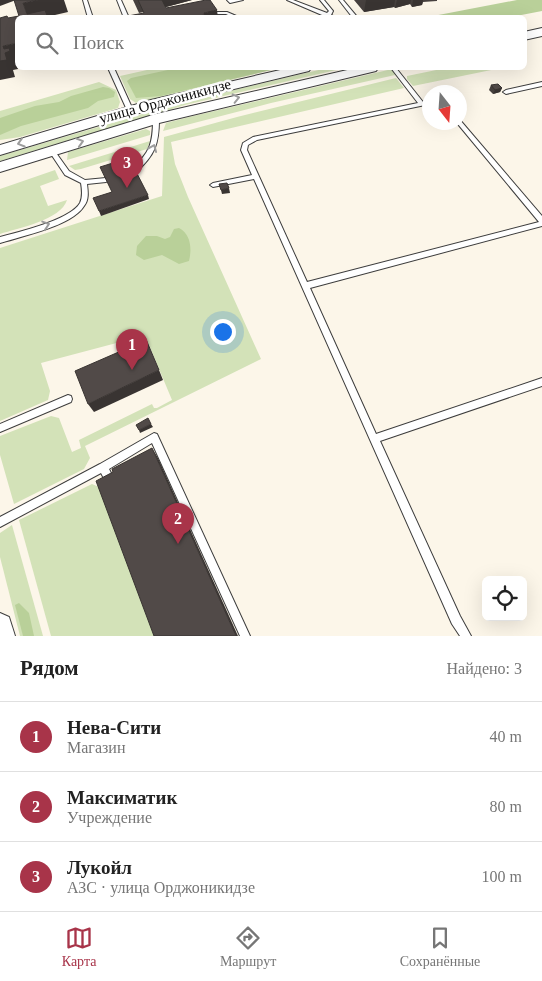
<!DOCTYPE html>
<html lang="ru">
<head>
<meta charset="utf-8">
<style>
  :root { --surface:#fff; --page:#f2f2f2; --text:#222; --muted:#767676; --line:#e0e0e0; --accent:#a83449 }
  body { margin:0; font-family:"Times New Roman",serif; background:var(--page); color:var(--text) }
  .controls { position:absolute; right:15px; bottom:15px; display:grid; overflow:hidden; border-radius:8px; box-shadow:0 5px 20px #0002 }
  .controls button { width:45px; height:45px; display:grid; place-items:center; padding:0; border:0; border-bottom:1px solid var(--line); background:var(--surface); color:var(--text); font:25px sans-serif }
  .compass { position:absolute; left:422px; top:85px; width:45px; height:45px; border-radius:50%; background:var(--surface); box-shadow:0 5px 20px #0002; rotate:163deg }
  .you { position:absolute; left:222px; top:331px; width:18px; height:18px; margin:-12px; border:4px solid #fff; border-radius:50%; background:#1a73e8; box-shadow:0 0 0 8px #1a73e833 }
  .badge { display:grid; place-items:center; width:32px; height:32px; border-radius:50%; background:var(--accent); color:#fff; font-size:16px; font-weight:700 }
  .pin { position:absolute; translate:-50% -41px; filter:drop-shadow(0 1px 2px #0008) }
  .pin::after { content:''; position:absolute; top:26px; width:18px; height:15px; background:inherit; clip-path:polygon(0 0,100% 0,50% 100%) }
  .list { margin:0; padding:0; list-style:none }
  h2 { display:flex; justify-content:space-between; align-items:center; height:65px; margin:0; padding:0 20px; font-size:21px }
  h2 small { font-size:16px; font-weight:400; color:var(--muted) }
  .list li { display:grid; grid-template-columns:32px 1fr auto; gap:15px; align-items:center; box-sizing:border-box; height:70px; padding:0 20px; border-top:1px solid var(--line) }
  .list b { display:block; font-size:19px; white-space:nowrap }
  .list p { margin:0; font-size:16px; white-space:nowrap; color:var(--muted) }
  .list em { font-size:16px; font-style:normal; color:var(--muted) }
  .icon { flex:none; width:28px; height:28px; fill:none; stroke:currentColor; stroke-width:2; stroke-linecap:round; stroke-linejoin:round }
  .map { position:relative; flex:none; width:542px; height:636px; overflow:hidden }
  .search { position:absolute; background:var(--surface); box-shadow:0 5px 20px #0002; left:15px; right:15px; top:15px; height:55px; display:flex; align-items:center; gap:12px; box-sizing:border-box; padding:0 18px; border-radius:8px; color:var(--muted); font-size:19px }
  .sheet { height:275px; background:var(--surface) }
  nav { display:flex; justify-content:space-around; align-items:center; box-sizing:border-box; height:70px; border-top:1px solid var(--line); background:var(--surface); font-size:14px; color:var(--muted) }
  nav a { display:grid; justify-items:center; gap:2px }
  nav .on { color:var(--accent) }
  .map>svg:first-child { display:block }
</style>
</head>
<body>
<div class="map">
<svg width="542" height="636" viewBox="0 0 542 636">
  <rect width="100%" height="100%" fill="#fcf6e9"/>
  <!-- green -->
  <g fill="#d3e2b8">
    <polygon points="156,68 279,68 136,103 130,99 120,76"/>
    <polygon points="327,68 345,68 185,105 0,161 0,156 183,102"/>
    <polygon points="446,68 501,68 413,86 407,79 407,76"/>
    <polygon points="392,69 395,75 271,103 163,131 166,123 189,117"/>
    <polygon points="396,78 404,88 171,142 175,164 188,197 261,359 85,446 90,458 84,469 14,504 0,455 0,436 51,416 59,418 72,452 81,448 79,440 152,404 154,408 157,408 172,400 149,345 143,336 41,363 50,391 48,400 0,421 0,248 162,196 164,137 237,117"/>
    <polygon points="99,82 116,90 120,102 118,108 20,137 0,140 0,111"/>
    <polygon points="146,129 150,131 150,135 67,160 68,152"/>
    <polygon points="150,141 147,149 81,169 75,170 69,166"/>
    <path d="M55,170L59,179L40,186L48,206L67,200C61,220 18,228 0,234V189Z"/>
    <polygon points="92,484 99,487 156,636 51,636 19,520"/>
    <polygon points="12,525 43,636 20,636 0,557 0,533"/>
  </g>
  <!-- forest -->
  <g fill="#b9d099">
    <polygon points="517,0 542,0 542,11 511,17 428,17"/>
    <polygon points="177,68 279,68 161,96 136,98 127,81 131,78"/>
    <polygon points="103,87 109,88 115,92 114,97 98,101 88,108 21,126 0,135 0,118 35,106 59,102 71,96"/>
    <path d="M179,228C191,234 192,249 189,261L179,264L162,255L144,260L136,255L137,246L146,236H157L165,239L170,237L174,229Z"/>
    <polygon points="19,603 29,613 34,636 23,636 15,605"/>
  </g>
  <g fill="none" stroke-linecap="round" stroke-linejoin="round">
    <defs>
      <g id="service">
        <polygon points="83,0 87,0 93,18 88,18"/>
        <polygon points="117,0 121,0 129,18 124,18"/>
        <polygon points="227,0 243,0 230,3"/>
        <polygon points="287,0 293,0 327,13 329,11 320,0 324,0 333,11 331,15 337,18 329,18"/>
        <polygon points="339,0 343,0 358,18 353,18"/>
        <polygon points="205,12 227,12 241,18 234,18 226,14 207,14 205,13"/>
        <polygon points="108,68 114,68 133,110 132,111 130,112 127,110"/>
        <polygon points="391,68 396,68 423,102 430,100 430,104 257,140 248,145 247,150 307,282 539,222 457,123 456,122 460,122 460,120 542,216 542,226 310,288 376,434 542,378 542,386 380,441 460,616 471,636 460,636 452,624 254,179 213,187 210,185 213,183 252,175 241,150 243,143 253,137 418,103"/>
        <polygon points="542,82 542,86 506,94 503,92 506,90"/>
        <path d="M156,117L159,119C159,144 155,155 136,172H132V168C150,153 153,143 153,119Z"/>
        <path d="M52,149L54,150L69,171L85,180L106,178L109,180L106,182L87,184C88,192 89,200 84,206C72,226 22,236 0,243V237C19,232 70,220 80,203C83,197 82,189 81,183L65,175L49,151Z"/>
        <polygon points="68,395 71,396 72,399 71,402 0,432 0,424"/>
        <polygon points="154,433 157,434 250,636 240,636 152,443 109,469 116,483 114,486 111,488 108,486 101,473 0,527 0,517 100,464"/>
      </g>
      <g id="tertiary">
        <polygon points="542,28 542,36 524,40 524,32"/>
        <polygon points="289,68 311,68 309,71 159,107 0,155 0,145 151,100"/>
        <polygon points="356,68 378,68 376,71 159,123 0,172 0,162 156,114"/>
        <polygon points="0,613 9,617 15,636 0,636"/>
      </g>
    </defs>
    <!-- service casing -->
    <use href="#service" stroke="#3d3d3d" stroke-width="2"/>
    <!-- tertiary casing -->
    <use href="#tertiary" stroke="#3d3d3d" stroke-width="2"/>
    <!-- service -->
    <use href="#service" fill="#fff" fill-rule="evenodd"/>
    <!-- tertiary -->
    <use href="#tertiary" fill="#fff" fill-rule="evenodd"/>
  </g>
  <!-- wall -->
  <g fill="#46403e">
    <polygon points="133,0 192,0 166,7 139,13"/>
    <polygon points="354,0 437,0 437,1 423,2 422,5 412,7 410,4 395,8 394,7 364,12"/>
    <polygon points="491,85 502,88 500,92 493,94 489,90"/>
  </g>
  <!-- shaded-wall -->
  <g fill="#393432">
    <polygon points="0,0 16,0 0,6"/>
    <polygon points="38,0 64,0 68,12 42,18 28,18 23,3"/>
    <polygon points="160,0 192,0 166,7"/>
    <polygon points="366,0 395,0 394,7 364,12"/>
    <polygon points="397,0 411,0 410,4 395,8"/>
    <polygon points="413,0 423,0 422,5 412,7"/>
    <polygon points="217,10 218,18 185,18 204,13"/>
    <polygon points="18,43 18,62 16,62 18,69 13,70 15,77 0,80 0,61 3,46"/>
    <polygon points="44,68 55,68 45,70"/>
    <polygon points="502,88 500,92 493,94 495,90"/>
    <polygon points="229,188 230,193 222,194 221,190"/>
    <polygon points="148,195 149,199 101,216 99,211"/>
    <polygon points="159,370 163,380 94,412 88,404"/>
    <polygon points="151,424 153,427 140,433 139,430"/>
    <polygon points="152,448 158,458 238,636 236,636"/>
  </g>
  <!-- building -->
  <g fill="#514a48" stroke="#393432">
    <polygon points="14,0 38,0 23,3 27,14 45,10 48,18 18,18 18,43 3,46 4,49 9,48 10,51 5,53 7,60 0,61 0,18 7,16 8,18 19,16"/>
    <polygon points="138,0 162,0 166,8 206,0 210,0 217,10 204,13 205,15 185,18 128,18 128,16 144,13"/>
    <polygon points="498,84 502,88 495,90 491,85"/>
    <polygon points="129,158 148,195 99,211 93,198 112,192 100,167"/>
    <polygon points="227,183 229,188 221,190 219,184"/>
    <polygon points="145,337 159,370 88,404 75,371 121,351 122,346"/>
    <polygon points="148,418 151,424 139,430 136,425"/>
    <polygon points="152,448 236,636 154,636 96,481 113,472 112,469"/>
  </g>
  <!-- one-way arrows -->
  <defs><path id="oneway-chevron" d="M-2-3.5L2.5 0L-2 3.5" fill="none" stroke-width="1.6" stroke-linecap="round" stroke-linejoin="round" transform="scale(1.25)"/></defs>
  <g stroke="#9d9d9d">
    <use href="#oneway-chevron" transform="translate(236 98) rotate(-13)"/>
    <use href="#oneway-chevron" transform="translate(80 142) rotate(-17)"/>
    <use href="#oneway-chevron" transform="translate(21 143) rotate(163)"/>
    <use href="#oneway-chevron" transform="translate(153 148) rotate(-67)"/>
    <use href="#oneway-chevron" transform="translate(46 225) rotate(-18)"/>
  </g>
  <g text-anchor="middle" dominant-baseline="central" stroke-width="5" stroke-linejoin="round" paint-order="stroke">
    <!-- far-street labels -->
    <g font-size="15" fill="#0a0a0a" stroke="#fff">
      <text transform="translate(165 101) rotate(-15)">улица Орджоникидзе</text>
    </g>
  </g>
</svg>
<div class="controls">
<button><svg class="icon" aria-label="locate" viewBox="0 0 24 24"><circle cx="12" cy="12" r="6"/><path d="M12 2v4M12 18v4M2 12h4M18 12h4"/></svg></button>
</div>
<svg class="compass" viewBox="-18 -18 36 36"><path d="M0-13l5 13h-10z" fill="#e53935"/><path d="M0 13l5-13h-10z" fill="#767676"/></svg>
<div class="you"></div>
<div class="pin badge" style="left:132px;top:370px">1</div>
<div class="pin badge" style="left:178px;top:544px">2</div>
<div class="pin badge" style="left:127px;top:188px">3</div>
<div class="search"><svg class="icon" aria-label="search" viewBox="0 0 24 24"><circle cx="10" cy="10" r="6"/><path d="M15 15l6 6"/></svg>Поиск</div>
</div>
<section class="sheet">
<h2>Рядом<small>Найдено: 3</small></h2>
<ul class="list">
<li><span class="badge">1</span><div><b>Нева-Сити</b><p>Магазин</p></div><em>40 m</em></li>
<li><span class="badge">2</span><div><b>Максиматик</b><p>Учреждение</p></div><em>80 m</em></li>
<li><span class="badge">3</span><div><b>Лукойл</b><p>АЗС · улица Орджоникидзе</p></div><em>100 m</em></li>
</ul>
</section>
<nav>
<a class="on"><svg class="icon" aria-label="map" viewBox="0 0 24 24"><path d="M3 6l6-2 6 2 6-2v14l-6 2-6-2-6 2zM9 4v14M15 6v14"/></svg>Карта</a>
<a><svg class="icon" aria-label="directions" viewBox="0 0 24 24"><path d="M12 3l9 9-9 9-9-9zM9 14v-3h6M13 9l2 2-2 2"/></svg>Маршрут</a>
<a><svg class="icon" aria-label="saved" viewBox="0 0 24 24"><path d="M7 4h10v16l-5-4-5 4z"/></svg>Сохранённые</a>
</nav>
</body>
</html>
